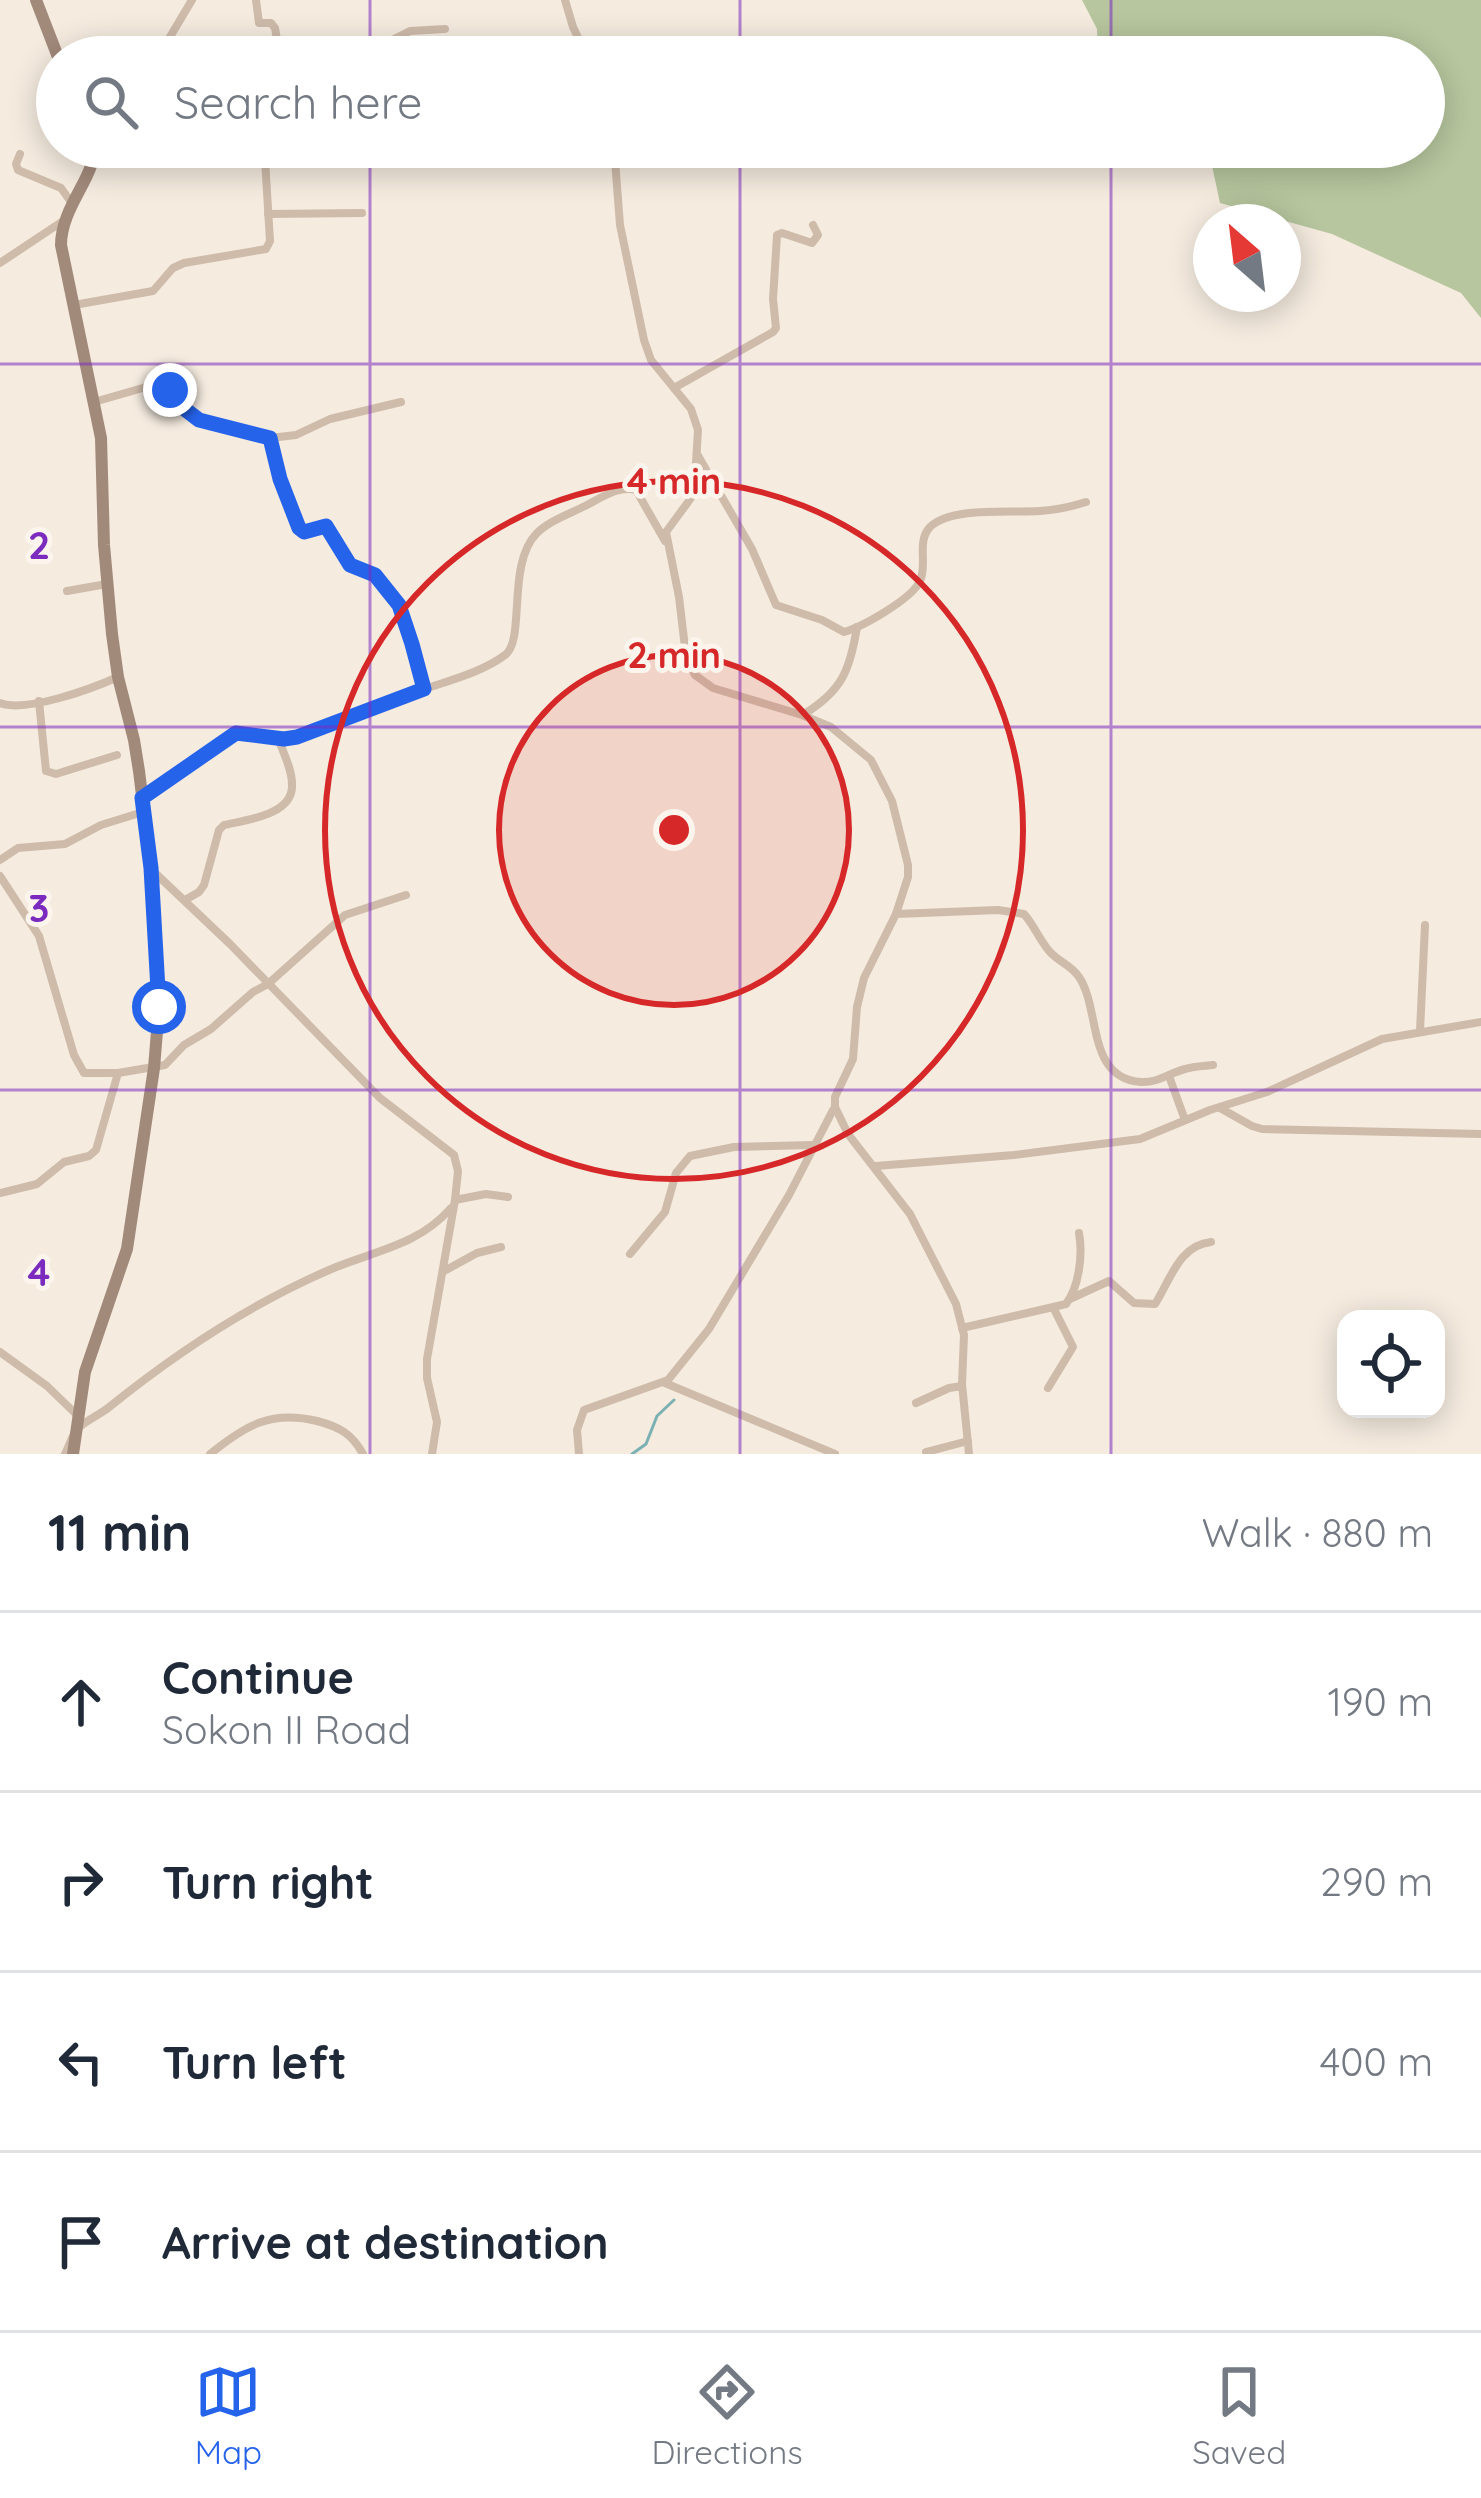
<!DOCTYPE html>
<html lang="en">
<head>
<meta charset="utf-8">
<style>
  :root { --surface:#fff; --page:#f6f6f7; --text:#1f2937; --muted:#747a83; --line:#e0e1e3; --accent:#2563eb }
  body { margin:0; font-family:Quicksand,sans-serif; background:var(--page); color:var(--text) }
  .controls { position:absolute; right:36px; bottom:36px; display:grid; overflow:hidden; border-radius:24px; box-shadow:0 6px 30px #0003 }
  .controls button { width:108px; height:108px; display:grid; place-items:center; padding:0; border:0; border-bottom:3px solid var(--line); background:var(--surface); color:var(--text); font:60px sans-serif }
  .compass { position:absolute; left:1193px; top:204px; width:108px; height:108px; border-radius:50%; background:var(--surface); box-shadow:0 6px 30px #0003; rotate:332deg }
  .stop { position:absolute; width:36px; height:36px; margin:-27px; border:9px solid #2563eb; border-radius:50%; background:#fff }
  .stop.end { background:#2563eb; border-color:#fff; box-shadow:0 3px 12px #0008 }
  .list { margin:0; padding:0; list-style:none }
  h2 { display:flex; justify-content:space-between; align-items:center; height:156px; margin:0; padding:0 48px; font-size:51px }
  h2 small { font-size:39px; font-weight:400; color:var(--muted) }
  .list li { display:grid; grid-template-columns:78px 1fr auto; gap:36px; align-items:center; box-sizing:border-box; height:180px; padding:0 48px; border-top:3px solid var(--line) }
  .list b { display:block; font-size:45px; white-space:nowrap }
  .list p { margin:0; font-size:39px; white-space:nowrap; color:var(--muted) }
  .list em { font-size:39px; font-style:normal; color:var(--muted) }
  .icon { flex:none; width:66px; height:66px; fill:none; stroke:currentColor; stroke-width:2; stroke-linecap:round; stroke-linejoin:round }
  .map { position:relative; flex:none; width:1481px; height:1454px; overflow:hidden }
  .search { position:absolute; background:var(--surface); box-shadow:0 6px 30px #0003; left:36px; right:36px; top:36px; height:132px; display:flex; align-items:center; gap:30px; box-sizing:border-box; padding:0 42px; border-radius:66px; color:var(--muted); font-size:45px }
  .sheet { height:876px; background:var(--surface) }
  nav { display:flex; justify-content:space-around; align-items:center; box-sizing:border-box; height:168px; border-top:3px solid var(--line); background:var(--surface); font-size:33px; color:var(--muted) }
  nav a { display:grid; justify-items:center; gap:6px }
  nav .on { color:var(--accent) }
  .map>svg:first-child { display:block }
</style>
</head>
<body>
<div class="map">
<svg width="1481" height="1454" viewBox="0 0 1481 1454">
  <rect width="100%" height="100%" fill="#f5ebdf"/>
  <!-- green -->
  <polygon fill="#b7c69e" points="1082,0 1481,0 1481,318 1461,293 1332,234 1220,203 1208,147 1424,147 1424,57 1098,57 1097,29"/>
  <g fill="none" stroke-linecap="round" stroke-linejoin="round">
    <!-- stream -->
    <polyline stroke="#7cb1b4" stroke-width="3" points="632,1454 646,1444 657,1416 674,1400"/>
    <!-- street -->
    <g stroke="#cebbaa" stroke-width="8">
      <polyline points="256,0 259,23 271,23 275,28 280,57"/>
      <polyline points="565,0 573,27 587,57"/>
      <polyline points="158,57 192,0"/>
      <polyline points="358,57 410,31 445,29"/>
      <polyline points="614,147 620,225 644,340 651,360 691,409 698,430 695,479 691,498 666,532 679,597 686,656 695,675 713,688 802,715 831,727 871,760 892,801 908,865 908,877 896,914 864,978 857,1007 853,1059 835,1097 835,1107 848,1134 910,1214 956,1304 964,1335 962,1384 969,1454"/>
      <polyline points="20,154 16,164 18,170 61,188 71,202"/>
      <polyline points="268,214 362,213"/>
      <polyline points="0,263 63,221"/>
      <polyline points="74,305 153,291 173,268 184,263 266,249 270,241 265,159 277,147"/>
      <polyline points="674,388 773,332 776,328 773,299 777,235 782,233 812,243 818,235 813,225"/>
      <path d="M94,402L160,383C176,392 183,410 199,420L270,438L296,435L330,419L401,402"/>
      <polyline points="270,438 280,479 301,531 326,526 350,565 375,575 399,605 413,644 424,689"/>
      <path d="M697,454L752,549L776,605L822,620L844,632C862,627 912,599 920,581C928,564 916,542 930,527C951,506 1012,513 1040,511C1056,510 1070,507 1086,502"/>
      <polyline points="67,591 107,584"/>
      <polyline points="39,701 46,771 56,774 117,755"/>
      <path d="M0,703C26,713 91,689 118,677"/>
      <path d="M804,714C842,691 850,670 857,627"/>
      <path d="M143,797L235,733L284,739L297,737C338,722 378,706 419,691C447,681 481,673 505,655C526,640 506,564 537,533C549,521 569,514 585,506C601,498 618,485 636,490L665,541"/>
      <polyline points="0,860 18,848 65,844 101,825 143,812"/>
      <polyline points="153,871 230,944 380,1098 454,1155 458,1171 455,1200 427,1359 427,1378 437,1422 432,1454"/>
      <polyline points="0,876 39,936 74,1055 84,1073 118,1073 165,1065 184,1045 211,1029 253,992 268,984 345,915 406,895"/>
      <path d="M185,900L199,892L204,885L219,830L224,825C246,820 294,815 292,784C292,769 283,752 278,738"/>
      <path d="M896,914L998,910L1024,914C1034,925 1040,941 1050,952C1059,962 1071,965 1079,977C1101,1009 1086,1078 1141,1082C1158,1083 1169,1073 1185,1069C1194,1066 1204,1066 1213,1065"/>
      <polyline points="1420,1031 1425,925"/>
      <polyline points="1169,1076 1185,1120"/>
      <polyline points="1220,1108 1252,1126 1262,1129 1481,1134"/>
      <polyline points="876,1166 1014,1155 1140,1139 1210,1110 1267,1092 1382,1039 1481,1022"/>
      <polyline points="0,1193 37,1184 64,1162 89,1156 96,1150 118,1073"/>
      <polyline points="455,1200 486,1194 508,1197"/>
      <polyline points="630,1254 665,1212 676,1173 690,1156 734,1147 813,1145"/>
      <polyline points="446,1270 477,1253 501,1247"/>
      <path d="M1072,1298L1109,1281L1134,1303L1155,1304C1170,1281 1179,1245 1211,1242"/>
      <path d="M962,1328L1066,1304C1079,1287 1083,1255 1079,1233"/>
      <polyline points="0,1352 47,1386 78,1416"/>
      <polyline points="665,1383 835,1454"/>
      <polyline points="1048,1388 1073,1347 1054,1309"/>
      <polyline points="916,1403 949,1388 962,1386"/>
      <polyline points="926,1452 968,1441"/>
      <path d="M65,1454C69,1447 72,1435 77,1429C85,1421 99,1415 108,1408C176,1353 248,1305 329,1270C373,1251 418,1246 451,1208"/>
      <path d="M210,1454C246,1425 271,1410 317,1421C340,1427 352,1434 363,1454"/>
      <polyline points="579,1454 577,1430 584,1410 668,1380 709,1329 789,1195 833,1110"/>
    </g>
    <!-- secondary -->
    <g stroke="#a28a7b" stroke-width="12">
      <polyline points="36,0 58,57"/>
      <path d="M73,1454L85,1372L127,1249L154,1068L159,1007L151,869L139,771L134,740L118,677L112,634L104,545L101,438L61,245C61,206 98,174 93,147"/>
    </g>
  </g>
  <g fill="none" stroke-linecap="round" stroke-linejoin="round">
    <!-- route -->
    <polyline stroke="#2563eb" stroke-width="15" points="159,1007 151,868 142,798 236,733 284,739 297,737 424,689 412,644 399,605 375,575 350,565 326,526 304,532 299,528 280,479 270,438 199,420 182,407 170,390"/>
  </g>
  <!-- grid -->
  <path fill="none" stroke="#7b2cbf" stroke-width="3" stroke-opacity="0.55" d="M370,0V57M740,0V57M1111,0V57M370,147V1454M740,147V1454M1111,147V1454M0,364H1481M0,727H1481M0,1090H1481"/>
  <!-- distance rings -->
  <circle cx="674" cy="830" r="175" fill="#d62828" fill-opacity=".12"/>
  <g fill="none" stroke="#d62828" stroke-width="6">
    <circle cx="674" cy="830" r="175"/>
    <circle cx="674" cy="830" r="349"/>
  </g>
  <g font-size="39" text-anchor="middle" font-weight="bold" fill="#7b2cbf" stroke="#fcf5ed" stroke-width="10" stroke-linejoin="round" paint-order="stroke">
    <text x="39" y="559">2</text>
    <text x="39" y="922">3</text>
    <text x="39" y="1286">4</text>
  </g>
  <circle cx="674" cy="830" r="18" fill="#d62828" stroke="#fcf5ed" stroke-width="6"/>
  <g font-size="36" text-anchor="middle" font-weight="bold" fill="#d62828" stroke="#fcf5ed" stroke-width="10" stroke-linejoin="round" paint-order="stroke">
    <text x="674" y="494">4 min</text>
    <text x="674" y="668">2 min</text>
  </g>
</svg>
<div class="controls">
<button><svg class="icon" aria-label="locate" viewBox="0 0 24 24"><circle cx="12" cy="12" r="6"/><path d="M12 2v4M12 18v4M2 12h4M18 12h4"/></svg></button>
</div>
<svg class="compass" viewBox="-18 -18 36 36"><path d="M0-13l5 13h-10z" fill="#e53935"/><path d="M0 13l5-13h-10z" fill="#747a83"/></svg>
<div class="stop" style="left:159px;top:1007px"></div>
<div class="stop end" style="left:170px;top:390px"></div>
<div class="search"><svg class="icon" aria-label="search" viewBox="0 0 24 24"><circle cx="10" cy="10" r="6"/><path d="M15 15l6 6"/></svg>Search here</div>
</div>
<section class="sheet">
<h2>11 min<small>Walk · 880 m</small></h2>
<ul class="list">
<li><svg class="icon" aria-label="ahead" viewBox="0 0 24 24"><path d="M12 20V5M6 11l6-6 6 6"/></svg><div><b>Continue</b><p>Sokon II Road</p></div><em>190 m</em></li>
<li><svg class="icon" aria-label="right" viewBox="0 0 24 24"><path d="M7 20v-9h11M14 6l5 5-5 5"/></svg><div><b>Turn right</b></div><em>290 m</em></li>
<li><svg class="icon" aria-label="left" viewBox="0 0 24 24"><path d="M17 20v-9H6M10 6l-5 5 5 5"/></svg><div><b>Turn left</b></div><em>400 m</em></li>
<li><svg class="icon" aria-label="arrive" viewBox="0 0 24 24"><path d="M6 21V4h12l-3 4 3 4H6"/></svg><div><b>Arrive at destination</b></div></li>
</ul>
</section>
<nav>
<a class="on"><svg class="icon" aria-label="map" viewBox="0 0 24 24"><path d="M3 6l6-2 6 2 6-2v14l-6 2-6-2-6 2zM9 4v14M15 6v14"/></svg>Map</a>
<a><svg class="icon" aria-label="directions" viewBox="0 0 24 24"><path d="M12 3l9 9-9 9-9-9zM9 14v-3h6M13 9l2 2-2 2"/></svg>Directions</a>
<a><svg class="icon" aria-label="saved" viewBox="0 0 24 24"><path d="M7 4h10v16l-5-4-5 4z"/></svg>Saved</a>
</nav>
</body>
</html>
